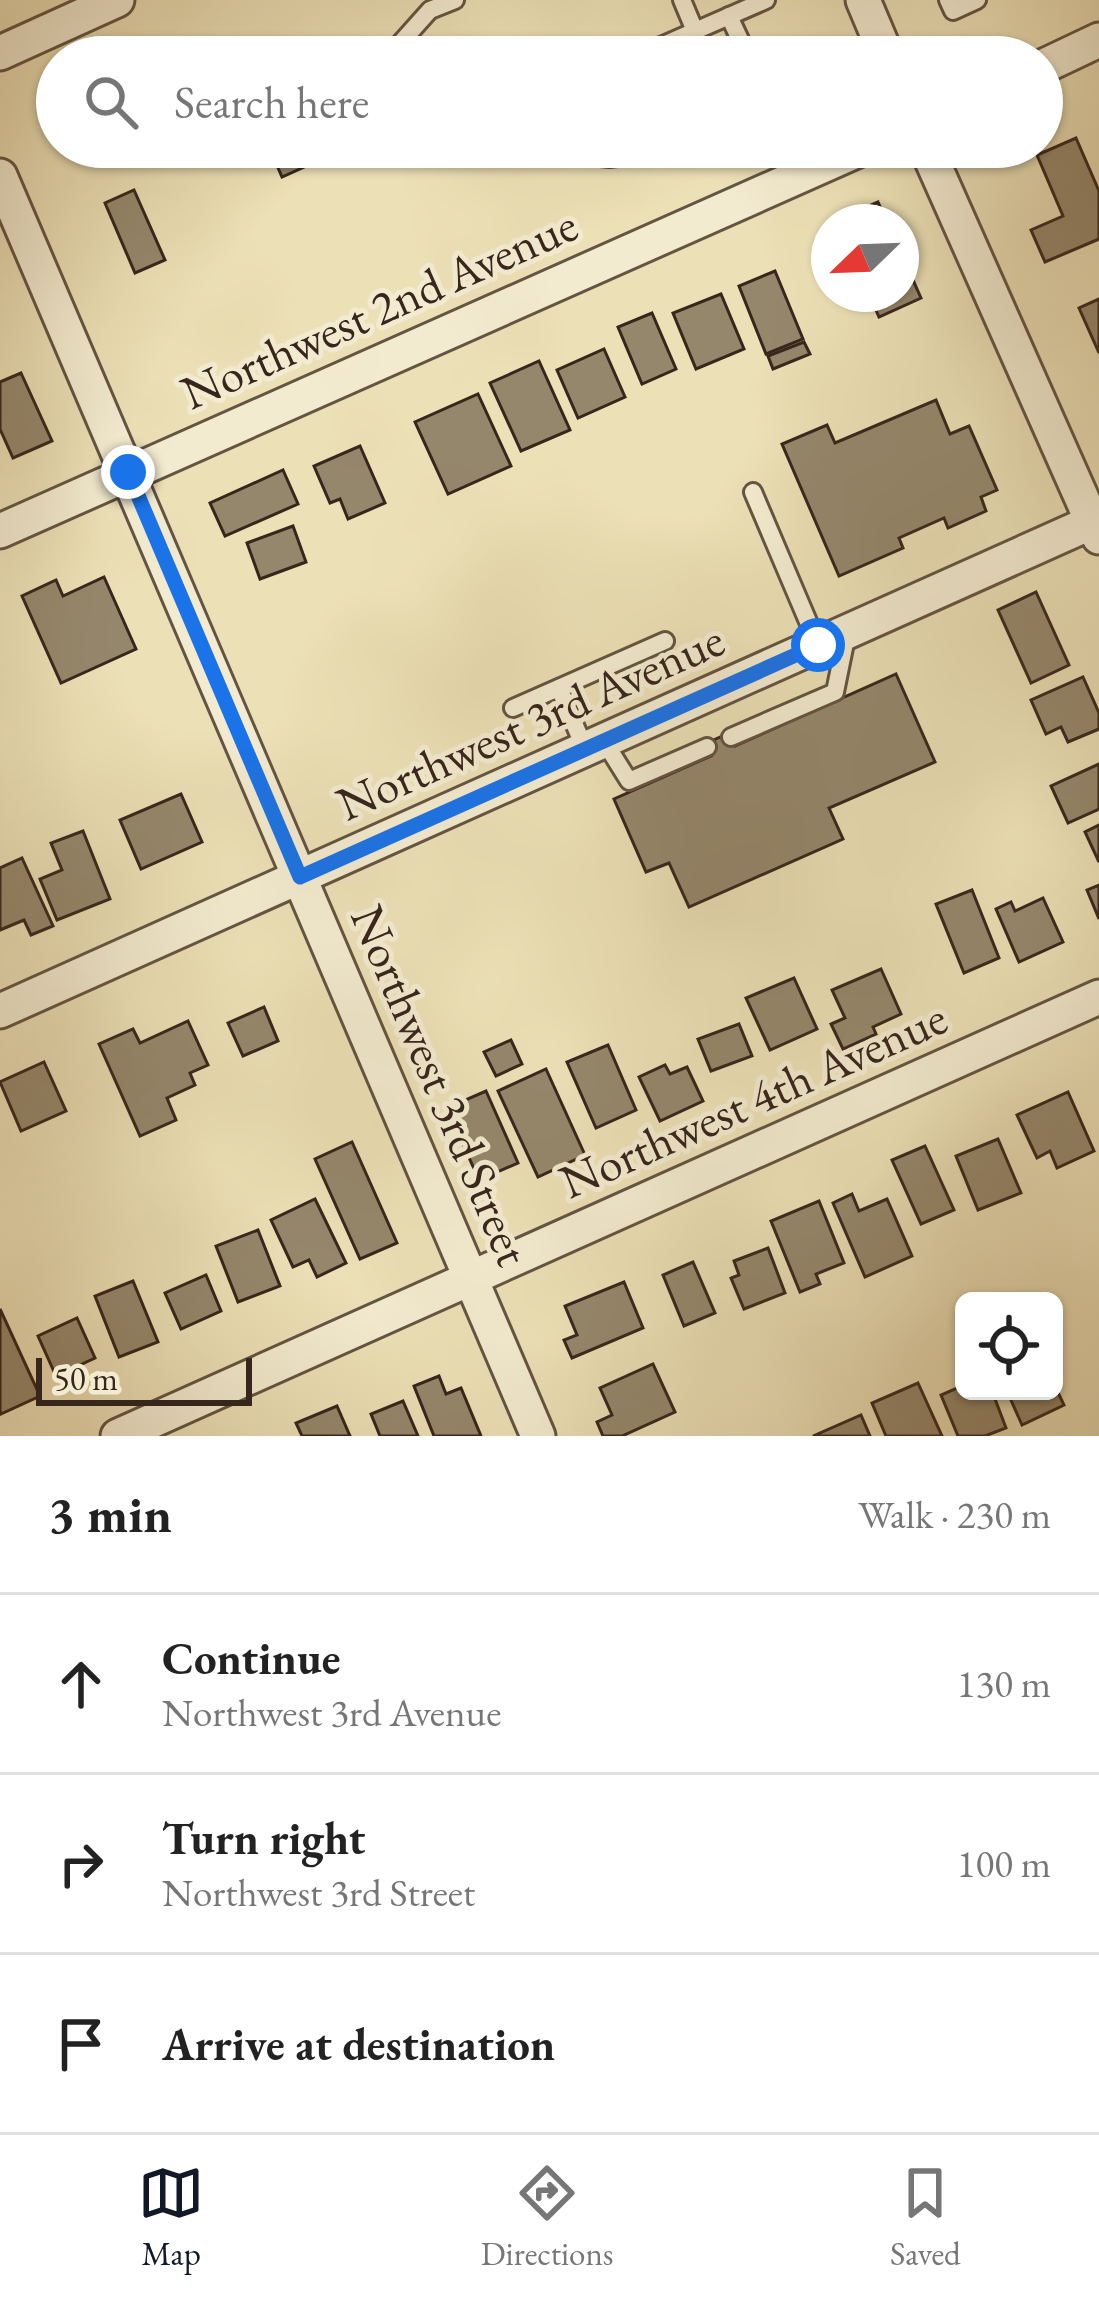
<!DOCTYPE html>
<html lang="en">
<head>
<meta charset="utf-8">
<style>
  :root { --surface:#fff; --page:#f6f6f6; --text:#222; --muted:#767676; --line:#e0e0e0; --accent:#111827 }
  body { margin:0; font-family:"EB Garamond",serif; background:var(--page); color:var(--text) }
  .controls { position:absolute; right:36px; bottom:36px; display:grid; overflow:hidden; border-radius:18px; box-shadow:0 3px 9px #0004 }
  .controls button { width:108px; height:108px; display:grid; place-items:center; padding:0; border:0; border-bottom:3px solid var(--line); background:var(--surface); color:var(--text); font:60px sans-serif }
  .compass { position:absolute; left:811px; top:204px; width:108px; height:108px; border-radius:50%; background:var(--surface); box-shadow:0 3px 9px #0004; rotate:247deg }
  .scale { position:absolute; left:36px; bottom:30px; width:216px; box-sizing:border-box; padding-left:12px; border:6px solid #37261c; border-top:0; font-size:33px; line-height:42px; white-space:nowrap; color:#37261c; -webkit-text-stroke:9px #f3ebd0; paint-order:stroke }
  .stop { position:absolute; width:36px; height:36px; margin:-27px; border:9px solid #1a73e8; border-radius:50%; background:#fff }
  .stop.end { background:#1a73e8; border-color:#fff; box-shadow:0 3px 12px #0008 }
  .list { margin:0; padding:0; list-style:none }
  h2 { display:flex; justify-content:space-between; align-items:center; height:156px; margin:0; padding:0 48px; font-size:51px }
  h2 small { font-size:39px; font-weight:400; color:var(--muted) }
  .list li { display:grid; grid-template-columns:78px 1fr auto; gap:36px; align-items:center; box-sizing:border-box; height:180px; padding:0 48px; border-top:3px solid var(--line) }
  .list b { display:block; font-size:45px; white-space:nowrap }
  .list p { margin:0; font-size:39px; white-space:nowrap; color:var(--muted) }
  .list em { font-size:39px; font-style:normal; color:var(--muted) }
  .icon { flex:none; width:66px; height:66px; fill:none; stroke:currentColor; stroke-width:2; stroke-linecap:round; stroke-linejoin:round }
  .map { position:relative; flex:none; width:1099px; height:1436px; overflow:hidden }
  .search { position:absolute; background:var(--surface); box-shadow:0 3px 9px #0004; left:36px; right:36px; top:36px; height:132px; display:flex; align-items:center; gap:30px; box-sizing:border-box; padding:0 42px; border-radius:66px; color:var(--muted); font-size:45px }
  .sheet { height:696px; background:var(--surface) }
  nav { display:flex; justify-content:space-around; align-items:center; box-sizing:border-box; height:168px; border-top:3px solid var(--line); background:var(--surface); font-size:33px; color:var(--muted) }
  nav a { display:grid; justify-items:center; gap:6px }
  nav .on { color:var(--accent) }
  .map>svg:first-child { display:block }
</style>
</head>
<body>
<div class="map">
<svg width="1099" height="1436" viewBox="0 0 1099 1436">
  <rect width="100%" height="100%" fill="#ece0b6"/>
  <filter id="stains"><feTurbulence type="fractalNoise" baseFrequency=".00167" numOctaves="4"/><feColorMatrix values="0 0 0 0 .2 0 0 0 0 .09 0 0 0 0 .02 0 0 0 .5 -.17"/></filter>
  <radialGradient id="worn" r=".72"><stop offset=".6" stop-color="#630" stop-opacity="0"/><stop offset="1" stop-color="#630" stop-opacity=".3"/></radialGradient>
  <!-- building -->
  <g fill="#95876c" stroke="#37261c" stroke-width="3">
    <polygon points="1076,138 1099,191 1099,239 1045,262 1031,230 1063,216 1037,155"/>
    <polygon points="269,147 344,147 344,149 282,177"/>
    <polygon points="134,190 165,260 135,273 105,203"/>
    <polygon points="878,202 887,222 851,222 848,215"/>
    <polygon points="901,253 921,298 879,317 869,294 901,294"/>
    <polygon points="775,271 803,339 766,354 739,286"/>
    <polygon points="721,294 744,349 696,369 673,313"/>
    <polygon points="1099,299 1099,353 1079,308"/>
    <polygon points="652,313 676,369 642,384 618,327"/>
    <polygon points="804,342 810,354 773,369 768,356"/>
    <polygon points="604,349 625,397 578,418 557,370"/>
    <polygon points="539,361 570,430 521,451 490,383"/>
    <polygon points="21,373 52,441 13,458 0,429 0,382"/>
    <polygon points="478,394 511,466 448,494 415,422"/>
    <polygon points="936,400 950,434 969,426 997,490 981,497 986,511 948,528 944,518 899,538 903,548 839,576 782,444 827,425 835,443"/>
    <polygon points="360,446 385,503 348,519 340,499 330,503 314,466"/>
    <polygon points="283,470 298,504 225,536 210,503"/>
    <polygon points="293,526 306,562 260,579 247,543"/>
    <polygon points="104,577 136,649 61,683 22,596 56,580 63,596"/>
    <polygon points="1036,592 1069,665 1031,683 998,610"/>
    <polygon points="896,674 935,762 829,808 843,839 689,907 669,863 646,872 614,799 711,756 705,744 729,733 735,746"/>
    <polygon points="1083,677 1099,713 1099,729 1068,742 1061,727 1046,734 1031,700"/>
    <polygon points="1099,764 1099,809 1068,823 1051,786"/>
    <polygon points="181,794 202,842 141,869 120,820"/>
    <polygon points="1099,825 1099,862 1085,832"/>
    <polygon points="83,831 110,899 57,920 40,879 62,870 51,843"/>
    <polygon points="22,858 53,926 31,935 24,920 0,930 0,868"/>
    <polygon points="1099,885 1099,919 1087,890"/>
    <polygon points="972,890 999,958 964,973 936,904"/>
    <polygon points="1043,898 1063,942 1019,962 996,909 1011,902 1015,911"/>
    <polygon points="881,969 901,1014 873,1027 876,1034 843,1049 831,1024 845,1018 832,990"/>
    <polygon points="794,978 817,1029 770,1050 746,998"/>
    <polygon points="264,1007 278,1041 243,1056 228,1023"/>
    <polygon points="188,1021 208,1065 190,1073 195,1085 167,1098 176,1120 140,1136 99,1044 133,1029 140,1043"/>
    <polygon points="739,1024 752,1056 711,1071 698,1039"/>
    <polygon points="511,1040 522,1064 496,1076 484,1052"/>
    <polygon points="608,1045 636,1110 596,1128 567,1062"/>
    <polygon points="44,1062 66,1111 21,1131 0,1082"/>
    <polygon points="665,1065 670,1074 687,1067 703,1101 660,1121 639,1077"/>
    <polygon points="546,1069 585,1155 538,1177 498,1091"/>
    <polygon points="486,1091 518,1163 479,1180 447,1108"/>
    <polygon points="1068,1092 1094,1151 1057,1168 1050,1151 1037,1158 1017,1115"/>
    <polygon points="998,1139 1021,1193 978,1210 956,1156"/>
    <polygon points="352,1142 397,1243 360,1259 315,1159"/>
    <polygon points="925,1146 954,1210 921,1224 892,1160"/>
    <polygon points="852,1194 859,1211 887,1199 912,1256 865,1277 833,1203"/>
    <polygon points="315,1199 346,1263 317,1277 309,1260 293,1267 271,1220"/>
    <polygon points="819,1201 844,1263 816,1274 820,1284 800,1292 771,1221"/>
    <polygon points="258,1230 280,1286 238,1302 216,1246"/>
    <polygon points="768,1248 785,1293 744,1309 731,1278 739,1275 734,1261"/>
    <polygon points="693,1262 715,1313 684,1326 663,1275"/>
    <polygon points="206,1275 221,1311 181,1329 165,1293"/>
    <polygon points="133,1281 158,1342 119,1357 95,1296"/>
    <polygon points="624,1282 643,1328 572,1358 564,1340 577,1335 565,1306"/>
    <polygon points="0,1309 40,1396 1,1414 0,1411"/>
    <polygon points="77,1318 95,1358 56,1376 38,1336"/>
    <polygon points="653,1364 675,1412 622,1436 603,1436 597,1422 612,1415 600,1388"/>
    <polygon points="439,1376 446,1394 461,1388 481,1436 434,1436 414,1386"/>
    <polygon points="918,1383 942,1436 886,1436 872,1403"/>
    <polygon points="1054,1384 1064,1405 1022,1425 1007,1391 1054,1391"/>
    <polygon points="964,1385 964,1391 992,1391 1006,1428 985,1436 958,1436 941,1395"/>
    <polygon points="403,1401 418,1436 380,1436 371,1414"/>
    <polygon points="337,1406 350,1436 302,1436 296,1423"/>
    <polygon points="861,1415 870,1436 813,1436"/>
  </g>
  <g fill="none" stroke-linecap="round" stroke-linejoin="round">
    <defs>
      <g id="service">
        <polyline points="682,0 695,31 766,0"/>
        <polyline points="948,0 953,11 977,0"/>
        <polyline points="729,16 748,57"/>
        <polyline points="388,57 430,10 455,0"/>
        <polyline points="636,57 695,31"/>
        <path d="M581,147C603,165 620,158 643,147"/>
        <polyline points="753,492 818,645"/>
        <polyline points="559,688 585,749"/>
        <polyline points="513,708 665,641"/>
        <polyline points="731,737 835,692 847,633"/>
        <polyline points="604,741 629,781 707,747"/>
      </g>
      <g id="minor">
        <polyline points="863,0 887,57"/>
        <polyline points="0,53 117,0"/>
        <polyline points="1042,67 1099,40"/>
        <polyline points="926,147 1099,537"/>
        <polyline points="0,176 538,1436"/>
        <polyline points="0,531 865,147"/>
        <polyline points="0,1011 1099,519"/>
        <polyline points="118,1436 1099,997"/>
      </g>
    </defs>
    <!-- service casing -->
    <use href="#service" stroke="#645442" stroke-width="22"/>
    <!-- minor casing -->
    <use href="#minor" stroke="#645442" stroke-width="39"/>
    <!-- service -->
    <use href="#service" stroke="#f3ebd0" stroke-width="16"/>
    <!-- minor -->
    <use href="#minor" stroke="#f3ebd0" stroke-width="33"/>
  </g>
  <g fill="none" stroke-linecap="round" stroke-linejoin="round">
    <!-- route -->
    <polyline stroke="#1a73e8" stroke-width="15" points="128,472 300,877 818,645"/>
  </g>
  <g text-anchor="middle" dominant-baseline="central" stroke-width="10" stroke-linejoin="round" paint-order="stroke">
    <!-- street labels -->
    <g font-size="48" fill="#37261c" stroke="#f3ebd0">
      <text transform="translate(379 308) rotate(-24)">Northwest 2nd Avenue</text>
      <text transform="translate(530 721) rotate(-24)">Northwest 3rd Avenue</text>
      <text transform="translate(441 1085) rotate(67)">Northwest 3rd Street</text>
      <text transform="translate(753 1099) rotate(-24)">Northwest 4th Avenue</text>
    </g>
  </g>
  <rect width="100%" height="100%" filter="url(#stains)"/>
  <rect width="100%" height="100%" fill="url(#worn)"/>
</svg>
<div class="controls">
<button><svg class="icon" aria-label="locate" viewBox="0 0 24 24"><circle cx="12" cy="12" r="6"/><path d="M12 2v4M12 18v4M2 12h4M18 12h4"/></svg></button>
</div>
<svg class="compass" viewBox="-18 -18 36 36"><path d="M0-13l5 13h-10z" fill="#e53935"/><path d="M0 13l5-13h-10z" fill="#767676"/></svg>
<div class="scale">50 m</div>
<div class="stop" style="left:818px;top:645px"></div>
<div class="stop end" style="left:128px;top:472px"></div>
<div class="search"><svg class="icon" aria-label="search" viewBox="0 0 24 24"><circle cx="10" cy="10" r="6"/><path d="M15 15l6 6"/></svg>Search here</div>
</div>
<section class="sheet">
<h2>3 min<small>Walk · 230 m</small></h2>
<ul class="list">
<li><svg class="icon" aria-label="ahead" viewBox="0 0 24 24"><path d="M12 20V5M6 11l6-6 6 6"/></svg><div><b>Continue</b><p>Northwest 3rd Avenue</p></div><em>130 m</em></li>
<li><svg class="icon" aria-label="right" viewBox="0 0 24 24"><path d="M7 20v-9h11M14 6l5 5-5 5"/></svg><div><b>Turn right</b><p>Northwest 3rd Street</p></div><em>100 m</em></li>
<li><svg class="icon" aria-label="arrive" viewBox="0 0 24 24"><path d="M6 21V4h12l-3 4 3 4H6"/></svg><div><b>Arrive at destination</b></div></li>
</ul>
</section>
<nav>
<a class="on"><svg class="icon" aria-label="map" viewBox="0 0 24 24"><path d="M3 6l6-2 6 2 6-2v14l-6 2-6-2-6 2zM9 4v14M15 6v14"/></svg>Map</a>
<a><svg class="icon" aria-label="directions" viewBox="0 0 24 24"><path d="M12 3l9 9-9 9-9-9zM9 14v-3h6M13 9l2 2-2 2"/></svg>Directions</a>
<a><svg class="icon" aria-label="saved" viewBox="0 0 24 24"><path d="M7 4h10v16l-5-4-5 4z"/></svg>Saved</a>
</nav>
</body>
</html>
